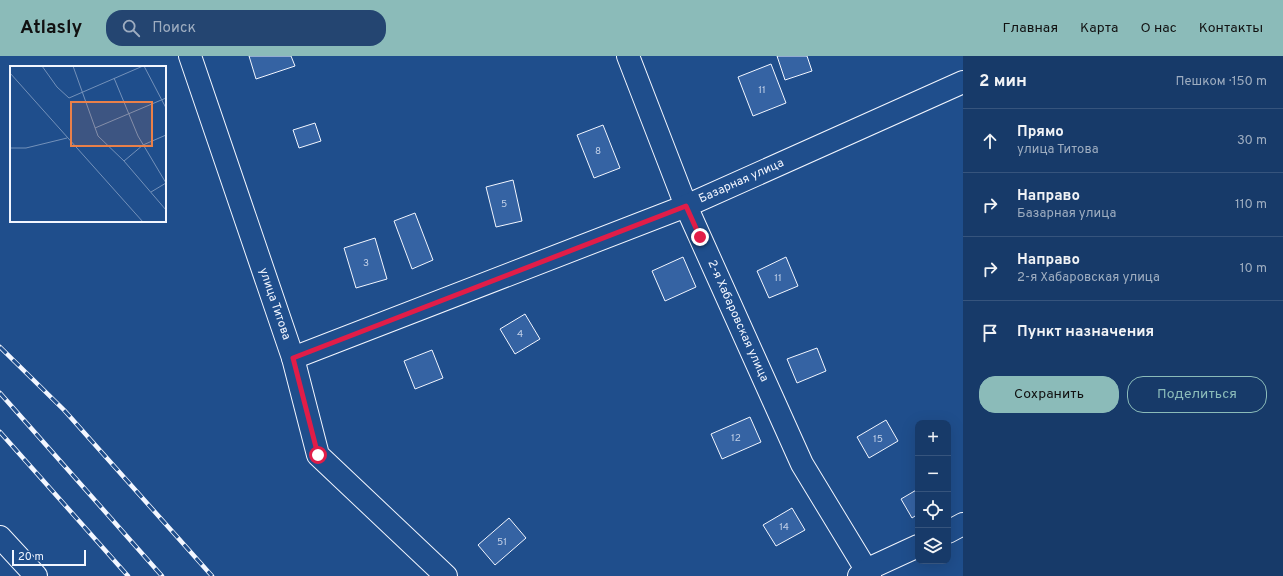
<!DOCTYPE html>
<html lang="ru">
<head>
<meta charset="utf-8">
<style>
  :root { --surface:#173a69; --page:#244571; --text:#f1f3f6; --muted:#9eadc0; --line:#36547d; --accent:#8bbbb9 }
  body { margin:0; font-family:Overpass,sans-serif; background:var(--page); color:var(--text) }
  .controls { position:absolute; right:12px; bottom:12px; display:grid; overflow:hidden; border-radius:8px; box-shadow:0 4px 16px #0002 }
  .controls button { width:36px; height:36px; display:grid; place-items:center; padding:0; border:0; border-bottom:1px solid var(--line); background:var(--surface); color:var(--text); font:20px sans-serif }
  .scale { position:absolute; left:12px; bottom:10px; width:74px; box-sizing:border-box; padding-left:4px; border:2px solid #f2f6ff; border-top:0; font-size:11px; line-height:14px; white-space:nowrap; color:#f2f6ff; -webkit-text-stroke:3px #1f4e8c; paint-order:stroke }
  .stop { position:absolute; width:12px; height:12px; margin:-9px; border:3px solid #e11d48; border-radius:50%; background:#fff }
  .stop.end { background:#e11d48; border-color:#fff; box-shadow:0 1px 4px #0008 }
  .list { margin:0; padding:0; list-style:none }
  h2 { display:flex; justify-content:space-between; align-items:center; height:52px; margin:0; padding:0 16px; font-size:17px }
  h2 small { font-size:13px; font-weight:400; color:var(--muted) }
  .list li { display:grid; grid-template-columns:26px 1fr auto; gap:12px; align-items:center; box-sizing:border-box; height:64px; padding:0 16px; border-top:1px solid var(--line) }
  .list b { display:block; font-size:15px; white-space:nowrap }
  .list p { margin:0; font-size:13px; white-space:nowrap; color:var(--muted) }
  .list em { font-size:13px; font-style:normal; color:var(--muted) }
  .actions { display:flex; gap:8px; padding:12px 16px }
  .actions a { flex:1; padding:9px 0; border:1px solid var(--accent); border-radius:16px; text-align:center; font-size:14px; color:var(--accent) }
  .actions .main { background:var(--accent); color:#111 }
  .icon { flex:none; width:22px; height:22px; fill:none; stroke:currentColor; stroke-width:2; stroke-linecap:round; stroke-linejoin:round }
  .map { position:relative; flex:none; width:963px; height:520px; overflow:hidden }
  header { display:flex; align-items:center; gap:24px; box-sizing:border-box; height:56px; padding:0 20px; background:var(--accent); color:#111 }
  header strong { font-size:19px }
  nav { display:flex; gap:22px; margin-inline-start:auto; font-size:14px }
  .search { width:280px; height:36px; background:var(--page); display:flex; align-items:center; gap:10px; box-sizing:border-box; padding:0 14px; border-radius:16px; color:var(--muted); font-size:15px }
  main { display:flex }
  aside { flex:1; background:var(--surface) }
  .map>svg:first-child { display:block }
</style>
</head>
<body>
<header>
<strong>Atlasly</strong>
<div class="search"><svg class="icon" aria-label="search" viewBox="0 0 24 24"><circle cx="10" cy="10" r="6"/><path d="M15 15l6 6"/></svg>Поиск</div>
<nav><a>Главная</a><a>Карта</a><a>О нас</a><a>Контакты</a></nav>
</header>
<main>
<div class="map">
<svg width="963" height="520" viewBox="0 0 963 520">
  <rect width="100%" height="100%" fill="#1f4e8c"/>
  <!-- building -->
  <g fill="#3563a3" stroke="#f2f6ff">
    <polygon points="249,0 291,0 295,10 256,23"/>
    <polygon points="777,0 807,0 812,15 785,24"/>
    <polygon points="771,8 786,47 753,60 738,21"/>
    <polygon points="315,67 321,85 299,92 293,74"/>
    <polygon points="603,69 620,112 594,122 577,79"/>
    <polygon points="513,124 522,165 496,171 486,131"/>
    <polygon points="415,157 433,204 412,213 394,165"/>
    <polygon points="375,182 387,223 356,232 344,192"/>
    <polygon points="683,201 696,231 665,245 652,215"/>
    <polygon points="786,201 798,230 769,242 757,215"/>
    <polygon points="525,258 540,283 515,298 500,273"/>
    <polygon points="817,292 826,315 797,327 787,303"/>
    <polygon points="432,294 443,322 415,333 404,305"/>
    <polygon points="750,361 761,386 722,403 711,378"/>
    <polygon points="886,364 898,385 869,402 857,381"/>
    <polygon points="918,433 918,458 912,462 901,443"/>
    <polygon points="792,452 805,474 776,490 763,469"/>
    <polygon points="509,462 526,482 495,509 478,489"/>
  </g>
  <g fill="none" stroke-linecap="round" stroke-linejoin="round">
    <defs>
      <g id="street">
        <path id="s1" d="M190,0L293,302L318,399L446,520"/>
        <path id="s2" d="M628,0L686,150L802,408L870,520"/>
        <path id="s3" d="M293,302L686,150L963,26"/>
        <polyline points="948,476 963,468"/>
        <polyline points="0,481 36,520"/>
        <polyline points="859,520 866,514 918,490"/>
      </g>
    </defs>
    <!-- street casing -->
    <use href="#street" stroke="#f2f6ff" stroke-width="24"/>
    <!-- street -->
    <use href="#street" stroke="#1f4e8c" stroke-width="22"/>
    <defs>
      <g id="rail">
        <polyline points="0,291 64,354 212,520"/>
        <polyline points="0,337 162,520"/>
        <polyline points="0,376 128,520"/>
      </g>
    </defs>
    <!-- rail casing -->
    <use href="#rail" stroke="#f2f6ff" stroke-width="4.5"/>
    <!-- rail -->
    <use href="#rail" stroke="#1f4e8c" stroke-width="3" stroke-dasharray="9" stroke-linecap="butt"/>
  </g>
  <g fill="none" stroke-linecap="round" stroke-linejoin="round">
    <!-- route -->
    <polyline stroke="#e11d48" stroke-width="5" points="318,399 293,302 686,150 700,181"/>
  </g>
  <g text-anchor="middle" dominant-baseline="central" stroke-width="3" stroke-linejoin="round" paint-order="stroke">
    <!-- number labels -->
    <g font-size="10" fill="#c3d1e8">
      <text x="762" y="34">11</text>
      <text x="598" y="95">8</text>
      <text x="504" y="148">5</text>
      <text x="366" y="207">3</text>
      <text x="778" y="222">11</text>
      <text x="520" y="278">4</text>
      <text x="736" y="382">12</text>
      <text x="878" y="383">15</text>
      <text x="784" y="471">14</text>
      <text x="502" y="486">51</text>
    </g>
    <!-- street labels -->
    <g font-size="12" fill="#f2f6ff" stroke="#1f4e8c">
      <text stroke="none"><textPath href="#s3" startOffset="482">Базарная улица</textPath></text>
      <text stroke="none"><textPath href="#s1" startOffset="262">улица Титова</textPath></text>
      <text stroke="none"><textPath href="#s2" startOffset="287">2-я Хабаровская улица</textPath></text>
    </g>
  </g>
  <!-- overview -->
  <g transform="translate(10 10)">
    <rect width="156" height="156" fill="#1f4e8c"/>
    <path fill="none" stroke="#7391ba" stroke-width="1" d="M32,0L47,21L59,32L133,0M63,0L88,70L114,95L156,144M134,0L156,42M0,7L133,156M104,12L128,70L156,117M85,62L156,32M0,82H16L57,72M114,95L133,79L156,69M141,126L156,117"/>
    <path fill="#ea8049" fill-opacity="0.15" stroke="#ea8049" stroke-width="2" d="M61,36H142V80H61Z"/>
    <rect width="156" height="156" fill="none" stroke="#f2f6ff" stroke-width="2"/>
  </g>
</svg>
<div class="controls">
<button>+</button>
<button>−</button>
<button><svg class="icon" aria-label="locate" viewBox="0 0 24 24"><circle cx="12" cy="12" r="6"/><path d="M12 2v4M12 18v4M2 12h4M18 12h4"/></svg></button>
<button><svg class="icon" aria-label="layers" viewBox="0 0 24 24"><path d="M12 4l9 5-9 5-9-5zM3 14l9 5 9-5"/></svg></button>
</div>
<div class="scale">20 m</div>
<div class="stop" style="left:318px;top:399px"></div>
<div class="stop end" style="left:700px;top:181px"></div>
</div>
<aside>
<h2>2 мин<small>Пешком · 150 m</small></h2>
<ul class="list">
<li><svg class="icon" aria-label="ahead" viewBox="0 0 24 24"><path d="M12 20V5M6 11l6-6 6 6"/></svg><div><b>Прямо</b><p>улица Титова</p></div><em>30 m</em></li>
<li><svg class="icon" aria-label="right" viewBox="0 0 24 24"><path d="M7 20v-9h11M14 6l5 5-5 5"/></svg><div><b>Направо</b><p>Базарная улица</p></div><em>110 m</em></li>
<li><svg class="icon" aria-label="right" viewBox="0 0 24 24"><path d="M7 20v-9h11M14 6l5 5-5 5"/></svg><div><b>Направо</b><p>2-я Хабаровская улица</p></div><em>10 m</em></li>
<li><svg class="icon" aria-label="arrive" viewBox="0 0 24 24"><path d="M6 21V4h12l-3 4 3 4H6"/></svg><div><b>Пункт назначения</b></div></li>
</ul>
<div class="actions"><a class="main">Сохранить</a><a>Поделиться</a></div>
</aside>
</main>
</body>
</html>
